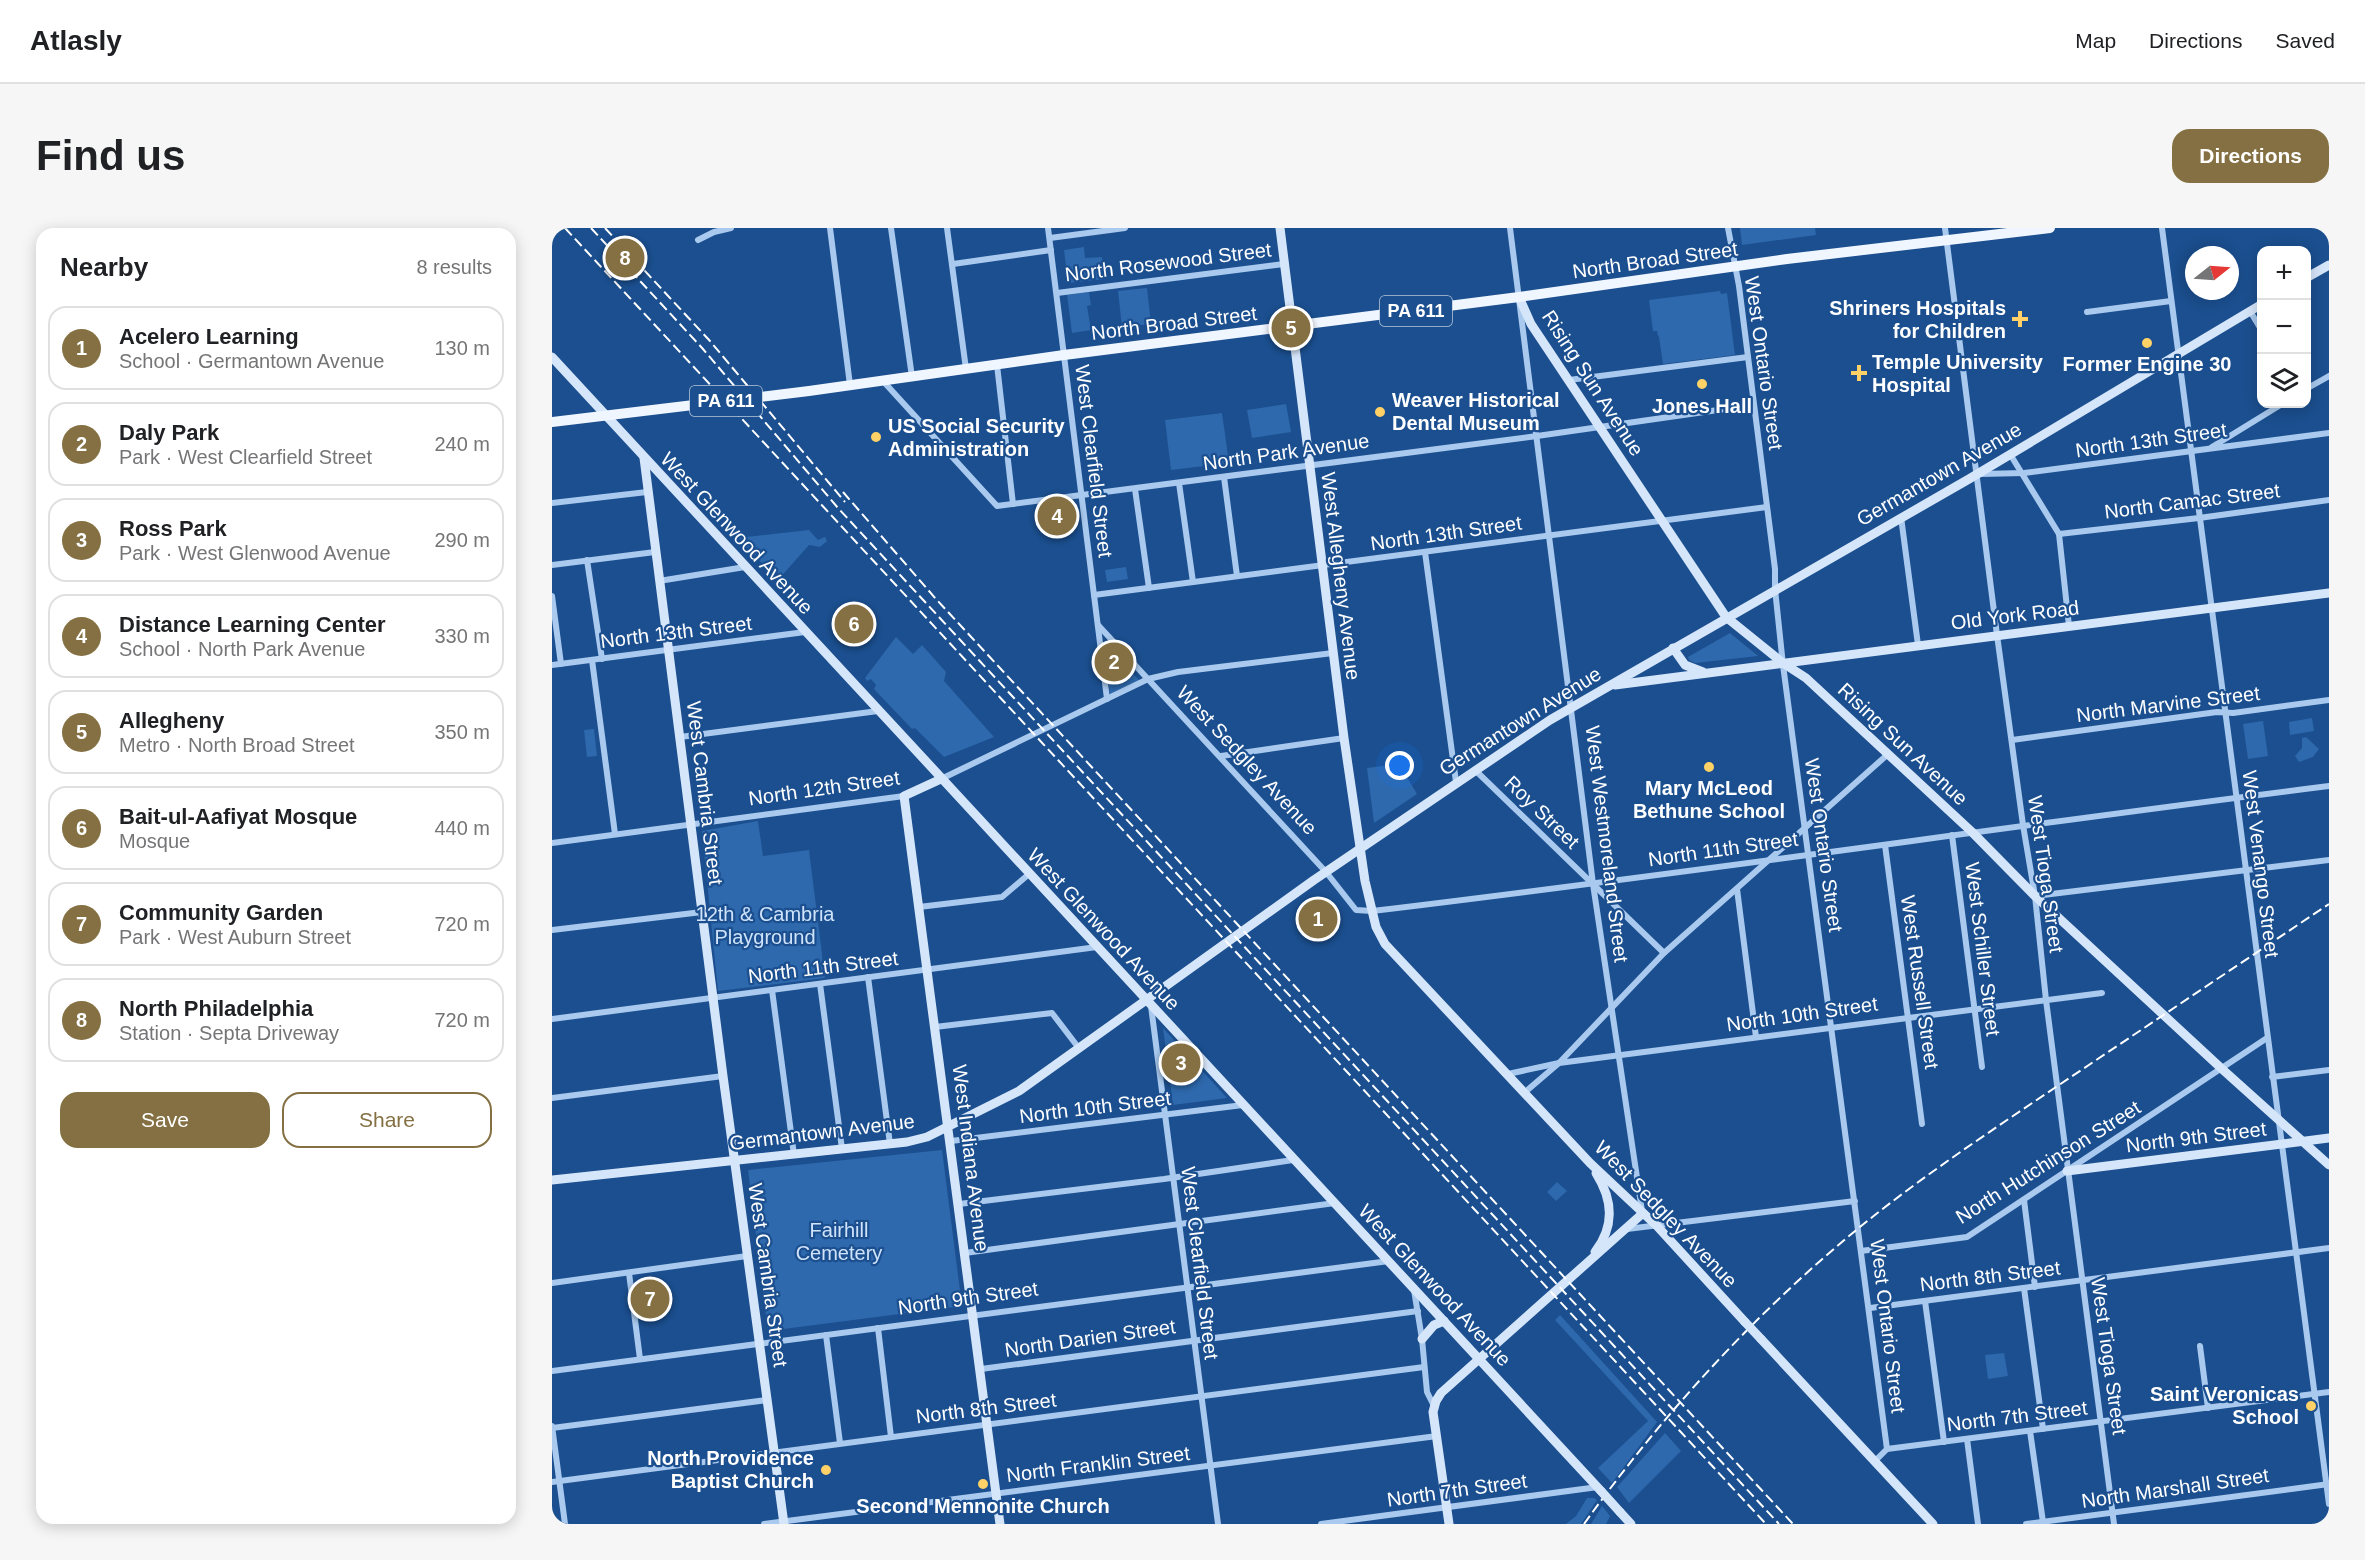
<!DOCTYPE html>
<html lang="en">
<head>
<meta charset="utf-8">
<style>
  :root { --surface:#fff; --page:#f6f6f6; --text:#202124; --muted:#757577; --line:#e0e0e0; --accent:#847042 }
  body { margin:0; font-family:Arial,sans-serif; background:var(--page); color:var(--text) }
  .controls { position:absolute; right:18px; top:18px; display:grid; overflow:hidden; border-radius:12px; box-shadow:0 3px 15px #0003 }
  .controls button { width:54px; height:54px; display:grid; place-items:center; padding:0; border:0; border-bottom:2px solid var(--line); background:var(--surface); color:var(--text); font:30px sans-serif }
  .compass { position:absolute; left:1633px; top:18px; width:54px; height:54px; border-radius:50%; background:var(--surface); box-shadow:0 3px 15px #0003; rotate:73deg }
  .you { position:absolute; left:848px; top:538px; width:21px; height:21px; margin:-15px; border:4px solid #fff; border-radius:50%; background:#1a73e8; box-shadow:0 0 0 9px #1a73e833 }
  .badge { display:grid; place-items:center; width:39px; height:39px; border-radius:50%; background:var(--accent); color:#fff; font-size:20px; font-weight:700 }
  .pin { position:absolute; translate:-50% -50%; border:3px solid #fff; box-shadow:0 2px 6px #0006 }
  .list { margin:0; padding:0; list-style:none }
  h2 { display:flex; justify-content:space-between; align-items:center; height:78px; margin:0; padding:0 24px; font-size:26px }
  h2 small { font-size:20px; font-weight:400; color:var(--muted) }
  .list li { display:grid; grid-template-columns:39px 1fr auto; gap:18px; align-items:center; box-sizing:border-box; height:84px; margin:0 12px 12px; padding:0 12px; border:2px solid var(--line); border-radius:18px }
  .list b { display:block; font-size:22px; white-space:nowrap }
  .list p { margin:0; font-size:20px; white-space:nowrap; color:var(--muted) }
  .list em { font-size:20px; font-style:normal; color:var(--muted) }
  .actions { display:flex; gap:12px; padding:18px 24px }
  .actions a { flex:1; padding:14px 0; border:2px solid var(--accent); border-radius:18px; text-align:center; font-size:21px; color:var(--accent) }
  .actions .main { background:var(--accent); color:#fff }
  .icon { flex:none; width:33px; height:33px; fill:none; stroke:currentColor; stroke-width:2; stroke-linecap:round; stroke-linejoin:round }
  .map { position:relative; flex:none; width:1777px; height:1296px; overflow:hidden; border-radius:18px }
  header { display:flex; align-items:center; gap:36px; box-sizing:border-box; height:84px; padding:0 30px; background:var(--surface); border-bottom:2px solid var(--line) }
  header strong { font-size:28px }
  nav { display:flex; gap:33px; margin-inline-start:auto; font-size:21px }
  .intro { display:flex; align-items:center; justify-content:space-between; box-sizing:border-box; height:144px; padding:0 36px }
  h1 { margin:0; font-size:42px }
  .button { padding:15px 27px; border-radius:18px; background:var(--accent); color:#fff; font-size:21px; font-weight:700 }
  main { display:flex; gap:36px; padding:0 36px }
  aside { flex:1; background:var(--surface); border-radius:18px; box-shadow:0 3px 15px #0003 }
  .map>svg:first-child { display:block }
</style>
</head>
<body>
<header>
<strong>Atlasly</strong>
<nav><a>Map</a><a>Directions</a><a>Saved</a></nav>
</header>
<div class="intro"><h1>Find us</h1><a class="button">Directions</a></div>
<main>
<aside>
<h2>Nearby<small>8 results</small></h2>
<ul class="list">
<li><span class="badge">1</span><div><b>Acelero Learning</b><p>School · Germantown Avenue</p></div><em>130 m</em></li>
<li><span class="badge">2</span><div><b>Daly Park</b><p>Park · West Clearfield Street</p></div><em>240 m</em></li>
<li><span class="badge">3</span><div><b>Ross Park</b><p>Park · West Glenwood Avenue</p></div><em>290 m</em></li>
<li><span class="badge">4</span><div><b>Distance Learning Center</b><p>School · North Park Avenue</p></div><em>330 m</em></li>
<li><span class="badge">5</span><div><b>Allegheny</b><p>Metro · North Broad Street</p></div><em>350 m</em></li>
<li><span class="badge">6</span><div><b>Bait-ul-Aafiyat Mosque</b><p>Mosque</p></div><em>440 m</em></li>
<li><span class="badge">7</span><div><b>Community Garden</b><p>Park · West Auburn Street</p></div><em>720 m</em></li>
<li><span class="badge">8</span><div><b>North Philadelphia</b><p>Station · Septa Driveway</p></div><em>720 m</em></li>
</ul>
<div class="actions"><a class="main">Save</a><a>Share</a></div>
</aside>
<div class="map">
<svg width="1777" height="1296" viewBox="0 0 1777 1296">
  <rect width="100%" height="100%" fill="#1b4f8f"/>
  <!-- green -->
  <g fill="#2e69ad">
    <polygon points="1188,0 1263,0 1264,7 1190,17"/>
    <polygon points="532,19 533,30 550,29 552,51 516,55 512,22"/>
    <polygon points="595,60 599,96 570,99 566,63"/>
    <polygon points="1168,63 1169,66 1175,65 1183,127 1111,136 1107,109 1106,108 1105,103 1101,103 1097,72"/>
    <polygon points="537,64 539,77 535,78 539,102 520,105 515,67"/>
    <polygon points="734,176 739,204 700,210 695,182"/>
    <polygon points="670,185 677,235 619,242 613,192"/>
    <polygon points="257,302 266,312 273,309 275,313 268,319 257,317 226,352 186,310"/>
    <polygon points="574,339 576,351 555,354 553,342"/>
    <polygon points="1178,405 1206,428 1143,435 1137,432 1136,429"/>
    <polygon points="344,409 361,426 370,417 394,444 392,453 442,509 392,529 363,500 360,501 322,461 324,457 319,451 315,453 313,450"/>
    <polygon points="552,415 587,452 558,467"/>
    <polygon points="1760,490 1762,503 1738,507 1737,494"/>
    <polygon points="1711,493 1716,528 1696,531 1691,496"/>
    <polygon points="42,501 45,528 35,529 32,502"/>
    <polygon points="1754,509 1767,521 1761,529 1747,534 1743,528 1750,520 1750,510"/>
    <polygon points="847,536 865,566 822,595 815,540"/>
    <polygon points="206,593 211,628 257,622 273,750 166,763 150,603"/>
    <polygon points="611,800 675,870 621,877"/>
    <polygon points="390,922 410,1078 216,1103 196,942"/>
    <polygon points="1005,954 1015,963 1004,973 995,964"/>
    <polygon points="104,1051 110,1090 92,1092 86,1053"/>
    <polygon points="1008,1087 1105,1194 1060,1255 1046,1240 1096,1193 1003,1092"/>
    <polygon points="1452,1125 1456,1148 1436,1151 1433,1127"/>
    <polygon points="1113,1205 1129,1223 1077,1275 1065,1259"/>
    <polygon points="1035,1270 1042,1270 1045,1272 1029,1296 1014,1296 1024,1288"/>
    <polygon points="1050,1278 1058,1288 1054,1296 1039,1296"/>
  </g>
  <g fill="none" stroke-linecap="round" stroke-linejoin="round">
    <!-- street -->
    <g stroke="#a9c9ee" stroke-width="6">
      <polyline points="278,0 298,157"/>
      <polyline points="339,0 360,149"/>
      <polyline points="395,0 414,141"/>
      <polyline points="496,0 555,471"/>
      <polyline points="958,0 1041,656 1090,983"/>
      <polyline points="1176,0 1187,58 1223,341 1223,361 1231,437 1335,1221 1323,1233"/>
      <polyline points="1393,0 1445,407 1471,597 1483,668 1494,772 1562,1296"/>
      <polyline points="1610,0 1777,1276"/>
      <polyline points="498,10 573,0"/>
      <polyline points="146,12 162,4 179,0"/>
      <polyline points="401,36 499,22"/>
      <polyline points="505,65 732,36"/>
      <polyline points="1698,83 1710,103"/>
      <polyline points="1535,84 1619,73"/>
      <polyline points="445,137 461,276"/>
      <polyline points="1017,152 1196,129"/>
      <polyline points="331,153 445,278 985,208 1201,177"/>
      <polyline points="1754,161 1777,148"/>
      <polyline points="1660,219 1730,176"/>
      <polyline points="1458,226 1507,306 1517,398"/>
      <polyline points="1428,246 1472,245 1777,205"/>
      <polyline points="672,249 685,348"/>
      <polyline points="627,255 641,354"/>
      <polyline points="583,261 597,360"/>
      <polyline points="0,275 95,264"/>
      <polyline points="1349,289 1366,417"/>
      <polyline points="1507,306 1647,290 1777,272"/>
      <polyline points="873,324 904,554"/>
      <polyline points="35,332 50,431"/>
      <polyline points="0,337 103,324"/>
      <polyline points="107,353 193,339"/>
      <polyline points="542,367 1215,279"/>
      <polyline points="0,368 9,436"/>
      <path d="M546,397L774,644L804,682L820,683C1139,645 1458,598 1777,558"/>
      <polyline points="40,432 63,606"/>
      <polyline points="0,437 253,404"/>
      <polyline points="128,509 326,483"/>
      <polyline points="1460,512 1665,484 1681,485 1777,472"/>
      <polyline points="669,528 792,510"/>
      <polyline points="923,542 1112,725"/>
      <polyline points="389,551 596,451 626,444 781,425"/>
      <polyline points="1400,607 1430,839"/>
      <polyline points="0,615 352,568"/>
      <polyline points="1333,617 1370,896"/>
      <polyline points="1185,661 1204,809"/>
      <polyline points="1483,668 1777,632"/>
      <polyline points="367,679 450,669 477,646"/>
      <polyline points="0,702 150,684"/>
      <polyline points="316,749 338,916"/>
      <polyline points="268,756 290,921"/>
      <polyline points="220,762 242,927"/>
      <polyline points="599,778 666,1296"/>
      <polyline points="0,791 545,719"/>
      <polyline points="383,799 500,785 526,819"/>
      <polyline points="956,846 1007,835 1550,765"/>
      <polyline points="1720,849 1777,842"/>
      <polyline points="972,865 1007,835 1112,725 1335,527"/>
      <polyline points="0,870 171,848"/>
      <polyline points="399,913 691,877"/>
      <polyline points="1472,972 1483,1059"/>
      <polyline points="407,976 612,951 741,932"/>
      <polyline points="1075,1001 1303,973"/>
      <polyline points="1309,1023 1415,1009 1715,810"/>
      <polyline points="413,1025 783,975"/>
      <polyline points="77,1045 88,1131"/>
      <polyline points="0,1055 195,1028"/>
      <polyline points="1472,1060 1491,1201"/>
      <polyline points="862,1062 870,1111 875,1164 882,1178"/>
      <polyline points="1373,1073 1392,1214"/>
      <polyline points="1318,1080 1777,1020"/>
      <polyline points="326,1100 339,1209"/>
      <polyline points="274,1107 288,1215"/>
      <polyline points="1648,1118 1656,1180"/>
      <polyline points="429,1141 866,1083"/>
      <polyline points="0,1143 837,1033"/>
      <polyline points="0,1198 13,1296"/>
      <polyline points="0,1200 215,1172"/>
      <polyline points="1478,1203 1491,1294"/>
      <polyline points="1415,1211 1426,1296"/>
      <polyline points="1335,1221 1777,1164"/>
      <polyline points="0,1254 872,1139"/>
      <polyline points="212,1296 885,1208"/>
      <polyline points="769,1296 1046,1259"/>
      <polyline points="1474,1296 1777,1256"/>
    </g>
    <!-- secondary -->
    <g stroke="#d6e6fa" stroke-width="9">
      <polyline points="728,0 792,510 813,653 824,699 833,716 1038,935 1105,998 1193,1094"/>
      <polyline points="1754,50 1777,37"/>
      <polyline points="967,69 979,96 1174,389 1231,435 1254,450 1420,604 1483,668 1670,841 1777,937"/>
      <polyline points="0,129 1049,1263"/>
      <polyline points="92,230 171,848 232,1296"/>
      <polyline points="1121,420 1133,437 1151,444"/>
      <polyline points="1063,457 1777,365"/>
      <polyline points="389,551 352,568 448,1296"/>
      <polyline points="1515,943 1777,910"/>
      <polyline points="0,952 355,914 375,909 467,863 762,652 998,492 1417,251 1710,76"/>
      <path d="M1043,1024C1063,998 1061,972 1044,945"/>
      <polyline points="870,1111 882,1097 892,1093"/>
      <polyline points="1209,1111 1381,1296"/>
      <polyline points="1068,1284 1079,1296"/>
      <polyline points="897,1296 881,1184 884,1173 889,1165 1090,986"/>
    </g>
    <!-- primary -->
    <polyline stroke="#f0f6ff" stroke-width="10" points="0,194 257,163 512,127 967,69 1235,31 1498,0"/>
    <!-- rail -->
    <g stroke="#fff" stroke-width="2" stroke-dasharray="10 4.5" stroke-linecap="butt">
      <polyline points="13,0 1214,1296"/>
      <polyline points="39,0 151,121 286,280 1227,1296"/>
      <polyline points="53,0 158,113 293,274"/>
      <polyline points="291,264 384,371 1241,1296"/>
      <path d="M1032,1296C1108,1190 1197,1092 1297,1008C1363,953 1433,907 1504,859C1595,798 1686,737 1777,676"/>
    </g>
    <!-- secondary-bridge -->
    <g stroke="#d6e6fa" stroke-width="9">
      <polyline points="1193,1094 1209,1111"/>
      <polyline points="1049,1263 1068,1284"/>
    </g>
  </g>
  <!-- markers -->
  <g fill="#ffd166" stroke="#1b4f8f" stroke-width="2">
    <path d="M1465 82h6v6h6v6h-6v6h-6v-6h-6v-6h6z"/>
    <circle cx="1595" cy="115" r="6"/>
    <path d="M1304 136h6v6h6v6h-6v6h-6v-6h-6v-6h6z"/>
    <circle cx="1150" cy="156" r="6"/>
    <circle cx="828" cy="184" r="6"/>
    <circle cx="324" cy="209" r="6"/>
    <circle cx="1157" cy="539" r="6"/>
    <circle cx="1759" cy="1178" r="6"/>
    <circle cx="274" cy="1242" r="6"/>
    <circle cx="431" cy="1256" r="6"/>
  </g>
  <g text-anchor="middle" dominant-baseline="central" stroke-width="4.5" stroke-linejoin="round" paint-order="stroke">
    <!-- shield labels -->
    <g fill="#1b4f8f" stroke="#bbcadd" stroke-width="1.5">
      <rect x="828" y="68" width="72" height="30" rx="4.5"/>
      <rect x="138" y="158" width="72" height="30" rx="4.5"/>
    </g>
    <g font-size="18" font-weight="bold" fill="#fff">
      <text x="864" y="83">PA 611</text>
      <text x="174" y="173">PA 611</text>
    </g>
    <!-- street labels -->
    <g font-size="20" fill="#fff" stroke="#1b4f8f">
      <text transform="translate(1103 32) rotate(-8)">North Broad Street</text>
      <text transform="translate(616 34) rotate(-7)">North Rosewood Street</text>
      <text transform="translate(622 95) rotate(-7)">North Broad Street</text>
      <text transform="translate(1212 135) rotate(82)">West Ontario Street</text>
      <text transform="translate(1041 155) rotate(57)">Rising Sun Avenue</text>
      <text transform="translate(1599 212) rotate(-8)">North 13th Street</text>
      <text transform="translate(734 224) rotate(-8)">North Park Avenue</text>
      <text transform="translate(542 233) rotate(83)">West Clearfield Street</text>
      <text transform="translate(1387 246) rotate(-30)">Germantown Avenue</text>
      <text transform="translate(1640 273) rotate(-7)">North Camac Street</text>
      <text transform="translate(185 305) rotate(47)">West Glenwood Avenue</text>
      <text transform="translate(894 305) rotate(-8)">North 13th Street</text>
      <text transform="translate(789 348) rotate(83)">West Allegheny Avenue</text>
      <text transform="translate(1463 387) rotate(-7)">Old York Road</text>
      <text transform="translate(124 404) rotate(-7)">North 13th Street</text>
      <text transform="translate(1616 476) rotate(-7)">North Marvine Street</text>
      <text transform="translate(968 493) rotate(-32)">Germantown Avenue</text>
      <text transform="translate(1351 516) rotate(43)">Rising Sun Avenue</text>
      <text transform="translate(695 532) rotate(47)">West Sedgley Avenue</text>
      <text transform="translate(272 560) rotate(-8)">North 12th Street</text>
      <text transform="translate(153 565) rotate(83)">West Cambria Street</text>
      <text transform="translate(990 584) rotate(44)">Roy Street</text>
      <text transform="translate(1055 616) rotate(83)">West Westmoreland Street</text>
      <text transform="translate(1272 617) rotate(82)">West Ontario Street</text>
      <text transform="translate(1171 621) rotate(-8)">North 11th Street</text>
      <text transform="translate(1709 636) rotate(83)">West Venango Street</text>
      <text transform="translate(1494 646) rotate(82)">West Tioga Street</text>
      <text transform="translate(552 701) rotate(47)">West Glenwood Avenue</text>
      <text transform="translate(1431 721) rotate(83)">West Schiller Street</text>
      <text transform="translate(271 739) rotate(-7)">North 11th Street</text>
      <text transform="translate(1368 754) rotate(82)">West Russell Street</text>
      <text transform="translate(1250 786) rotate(-8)">North 10th Street</text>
      <text transform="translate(543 879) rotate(-7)">North 10th Street</text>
      <text transform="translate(270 904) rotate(-7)">Germantown Avenue</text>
      <text transform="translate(1644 909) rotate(-7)">North 9th Street</text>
      <text transform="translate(419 930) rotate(83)">West Indiana Avenue</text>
      <text transform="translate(1496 934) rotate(-32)">North Hutchinson Street</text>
      <text transform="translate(1114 986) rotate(46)">West Sedgley Avenue</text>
      <text transform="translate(648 1035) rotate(83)">West Clearfield Street</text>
      <text transform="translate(216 1047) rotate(82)">West Cambria Street</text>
      <text transform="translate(1438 1048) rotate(-7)">North 8th Street</text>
      <text transform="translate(883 1057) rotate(47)">West Glenwood Avenue</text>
      <text transform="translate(416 1070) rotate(-8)">North 9th Street</text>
      <text transform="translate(1336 1098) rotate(83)">West Ontario Street</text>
      <text transform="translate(538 1110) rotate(-8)">North Darien Street</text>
      <text transform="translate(1557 1128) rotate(82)">West Tioga Street</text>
      <text transform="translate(434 1180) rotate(-7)">North 8th Street</text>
      <text transform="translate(1465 1188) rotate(-7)">North 7th Street</text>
      <text transform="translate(546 1236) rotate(-7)">North Franklin Street</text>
      <text transform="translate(1623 1260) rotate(-8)">North Marshall Street</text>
      <text transform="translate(905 1262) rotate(-8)">North 7th Street</text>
    </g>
    <!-- poi labels -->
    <g font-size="20" font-weight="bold" fill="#fff" stroke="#1b4f8f">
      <text x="1454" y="80" text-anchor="end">Shriners Hospitals<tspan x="1454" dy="23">for Children</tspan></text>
      <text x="1320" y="134" text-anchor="start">Temple University<tspan x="1320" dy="23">Hospital</tspan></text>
      <text x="1595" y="136">Former Engine 30</text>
      <text x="840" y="172" text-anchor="start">Weaver Historical<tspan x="840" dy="23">Dental Museum</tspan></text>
      <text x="1150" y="178">Jones Hall</text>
      <text x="336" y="198" text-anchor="start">US Social Security<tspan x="336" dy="23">Administration</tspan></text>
      <text x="1157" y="560">Mary McLeod<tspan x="1157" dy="23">Bethune School</tspan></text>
      <text x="1747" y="1166" text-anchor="end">Saint Veronicas<tspan x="1747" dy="23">School</tspan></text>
      <text x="262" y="1230" text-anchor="end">North Providence<tspan x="262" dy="23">Baptist Church</tspan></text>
      <text x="431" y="1278">Second Mennonite Church</text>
    </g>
    <!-- park labels -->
    <g font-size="20" fill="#cfe3fa" stroke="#1b4f8f">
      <text x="213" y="686">12th &amp; Cambria<tspan x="213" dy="23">Playground</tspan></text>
      <text x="287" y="1002">Fairhill<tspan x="287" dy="23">Cemetery</tspan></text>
    </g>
  </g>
</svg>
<div class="controls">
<button>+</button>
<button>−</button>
<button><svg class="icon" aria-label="layers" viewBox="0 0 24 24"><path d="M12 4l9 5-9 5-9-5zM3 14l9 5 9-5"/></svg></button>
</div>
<svg class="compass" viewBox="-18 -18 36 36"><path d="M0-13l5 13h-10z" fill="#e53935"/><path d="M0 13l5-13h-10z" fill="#757577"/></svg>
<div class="you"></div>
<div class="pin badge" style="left:766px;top:691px">1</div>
<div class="pin badge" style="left:562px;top:434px">2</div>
<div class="pin badge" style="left:629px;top:835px">3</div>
<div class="pin badge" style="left:505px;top:288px">4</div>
<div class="pin badge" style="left:739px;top:100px">5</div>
<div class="pin badge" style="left:302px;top:396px">6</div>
<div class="pin badge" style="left:98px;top:1071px">7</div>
<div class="pin badge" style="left:73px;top:30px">8</div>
</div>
</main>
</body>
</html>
